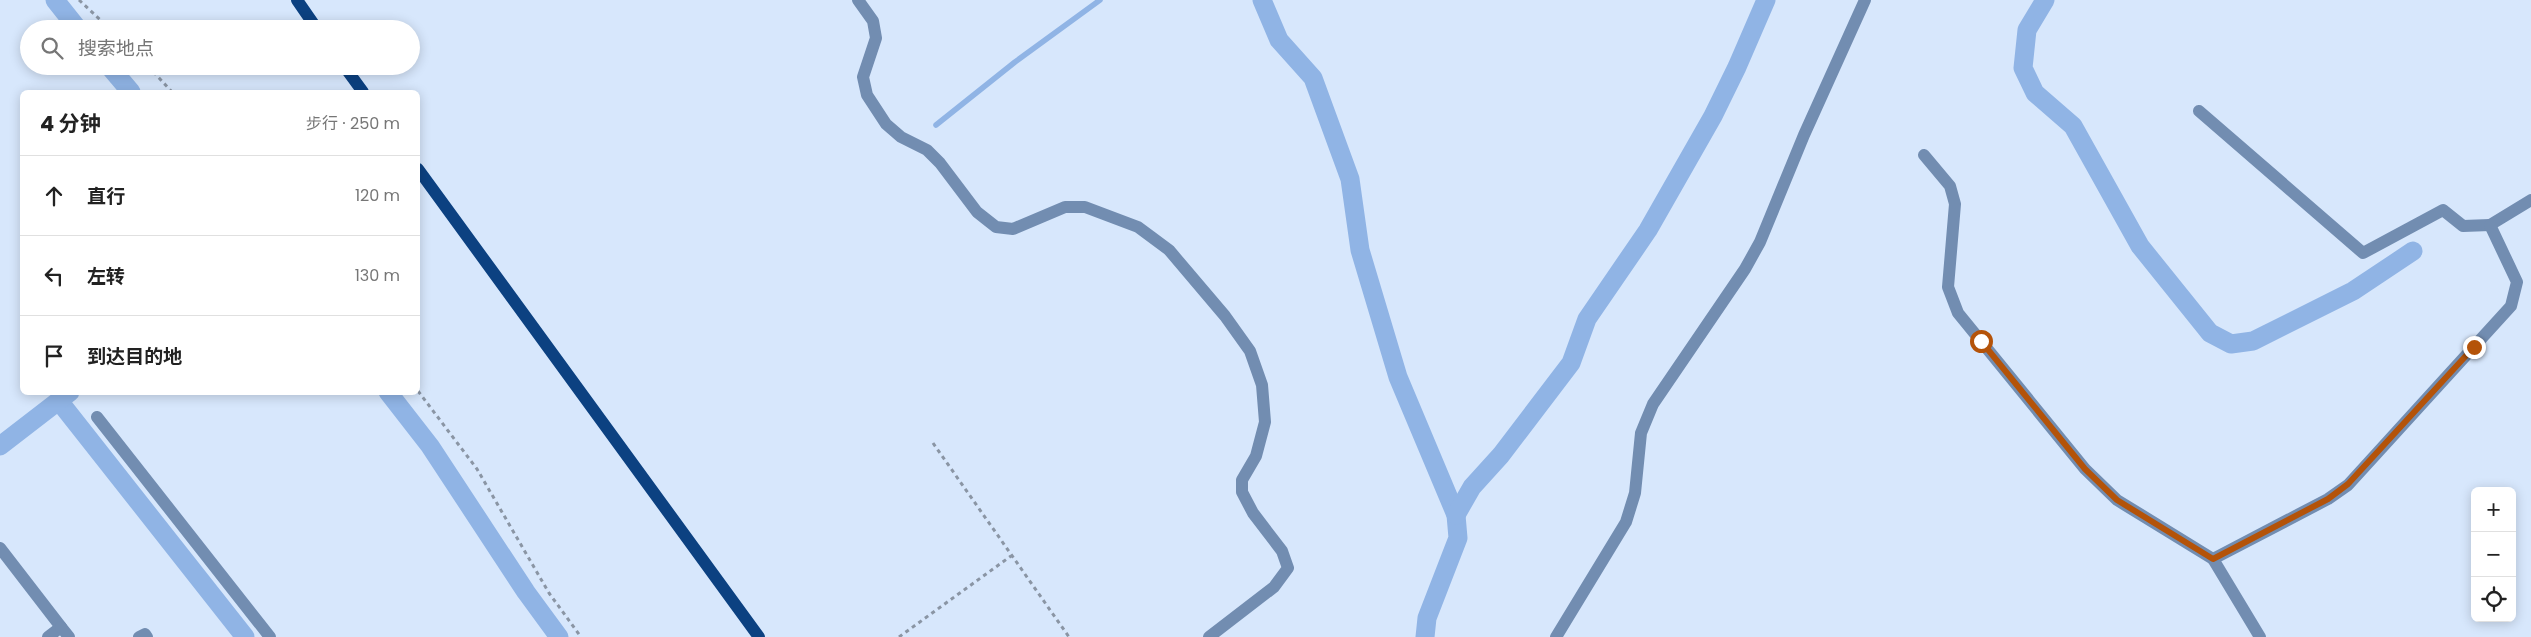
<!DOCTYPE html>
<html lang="zh">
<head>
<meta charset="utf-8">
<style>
  :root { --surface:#fff; --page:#f2f2f2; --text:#222; --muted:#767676; --line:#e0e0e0 }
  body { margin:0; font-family:Poppins,"Noto Sans SC",sans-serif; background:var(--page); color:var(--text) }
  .controls { position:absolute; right:15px; bottom:15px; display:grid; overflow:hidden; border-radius:8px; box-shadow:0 2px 12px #0003 }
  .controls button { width:45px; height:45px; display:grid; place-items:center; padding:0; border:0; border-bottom:1px solid var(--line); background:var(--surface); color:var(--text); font:25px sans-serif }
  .stop { position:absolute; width:15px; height:15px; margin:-11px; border:4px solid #b45309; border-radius:50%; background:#fff }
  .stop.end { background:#b45309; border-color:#fff; box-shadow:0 1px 5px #0008 }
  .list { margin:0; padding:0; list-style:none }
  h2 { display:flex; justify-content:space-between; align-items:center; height:65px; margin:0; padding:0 20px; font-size:21px }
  h2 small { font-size:16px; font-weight:400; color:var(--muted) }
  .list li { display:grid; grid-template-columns:32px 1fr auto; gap:15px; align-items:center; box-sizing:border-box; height:80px; padding:0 20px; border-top:1px solid var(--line) }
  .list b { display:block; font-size:19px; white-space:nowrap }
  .list em { font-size:16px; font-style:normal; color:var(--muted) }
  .icon { flex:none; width:28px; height:28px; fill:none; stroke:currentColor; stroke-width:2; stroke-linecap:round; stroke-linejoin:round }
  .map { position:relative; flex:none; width:2531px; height:637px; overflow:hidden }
  .search { position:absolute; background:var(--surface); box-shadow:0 2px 12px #0003; left:20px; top:20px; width:400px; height:55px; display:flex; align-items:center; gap:12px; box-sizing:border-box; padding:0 18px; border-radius:28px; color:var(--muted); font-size:19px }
  .panel { position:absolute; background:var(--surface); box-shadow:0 2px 12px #0003; left:20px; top:90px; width:400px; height:305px; border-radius:8px }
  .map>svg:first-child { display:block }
</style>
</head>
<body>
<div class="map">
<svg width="2531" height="637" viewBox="0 0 2531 637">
  <rect width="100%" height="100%" fill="#d7e7fc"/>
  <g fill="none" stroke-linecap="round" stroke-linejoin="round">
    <!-- stream -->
    <polyline stroke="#90b4e5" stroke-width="5.5" points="936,125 1015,62 1100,0"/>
    <!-- canal -->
    <g stroke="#90b4e5" stroke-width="19">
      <polyline points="55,0 78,29"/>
      <polyline points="1262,0 1279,40 1313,78 1350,179 1360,250 1398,377 1456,515 1458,538 1427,618 1425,637"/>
      <polyline points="2045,0 2027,30 2023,68 2035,93 2073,126 2140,246 2210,333 2231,344 2253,341 2353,291 2413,251"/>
      <polyline points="109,66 131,92"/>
      <polyline points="388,392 430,446 526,592 559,637"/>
      <polyline points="59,401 245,637"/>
      <polyline points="0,446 70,392"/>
      <polyline points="1456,515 1472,487 1501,455 1571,363 1587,319 1648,230 1713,116 1737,67 1766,0"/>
    </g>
    <!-- path -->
    <g stroke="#8a95a4" stroke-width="3" stroke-dasharray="4 4" stroke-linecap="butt">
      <polyline points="79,0 110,29"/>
      <polyline points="148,66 172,92"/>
      <polyline points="418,391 477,469 549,593 581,637"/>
      <polyline points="933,443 1069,637"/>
      <polyline points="899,637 1011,556"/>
    </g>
    <!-- minor -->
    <g stroke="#728db1" stroke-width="12">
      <polyline points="858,0 873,21 876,38 863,77 867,95 886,124 901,137 927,150 940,163 977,212 996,227 1013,229 1065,207 1085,207 1138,227 1169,250 1225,316 1250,351 1262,385 1265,422 1256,456 1242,480 1242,492 1253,513 1282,551 1288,568 1274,587 1209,637"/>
      <polyline points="2199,111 2363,253 2443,210 2463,226 2490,225"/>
      <polyline points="1924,155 1950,186 1955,204 1948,287 1958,313 2085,469 2117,500 2213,559"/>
      <polyline points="97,417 270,637"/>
      <polyline points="0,548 61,627 48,637"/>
      <polyline points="61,627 69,637"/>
      <polyline points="139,637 145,634 147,637"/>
      <polyline points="1556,637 1626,522 1635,493 1641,433 1653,404 1745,269 1760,242 1804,135 1865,0"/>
      <polyline points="2260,637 2213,559 2328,499 2348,485 2511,306 2517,282 2490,225 2531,200"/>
    </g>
    <!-- major -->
    <g stroke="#0c4181" stroke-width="12">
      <polyline points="297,0 317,29"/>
      <polyline points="344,66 363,92"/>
      <polyline points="418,169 759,637"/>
    </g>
  </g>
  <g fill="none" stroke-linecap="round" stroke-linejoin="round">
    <!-- route -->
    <polyline stroke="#b45309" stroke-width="6" points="1981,341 2085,469 2117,500 2213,559 2328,499 2348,484 2474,347"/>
  </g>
</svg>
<div class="controls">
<button>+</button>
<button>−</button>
<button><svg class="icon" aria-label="locate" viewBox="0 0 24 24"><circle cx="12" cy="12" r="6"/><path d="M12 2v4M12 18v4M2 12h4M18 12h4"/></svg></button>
</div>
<div class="stop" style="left:1981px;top:341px"></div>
<div class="stop end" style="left:2474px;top:347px"></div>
<div class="search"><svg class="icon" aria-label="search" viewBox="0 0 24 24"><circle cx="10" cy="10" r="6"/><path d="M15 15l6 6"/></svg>搜索地点</div>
<section class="panel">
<h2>4 分钟<small>步行 · 250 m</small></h2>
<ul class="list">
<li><svg class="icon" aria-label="ahead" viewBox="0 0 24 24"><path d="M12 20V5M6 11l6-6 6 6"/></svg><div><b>直行</b></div><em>120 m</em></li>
<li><svg class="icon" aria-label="left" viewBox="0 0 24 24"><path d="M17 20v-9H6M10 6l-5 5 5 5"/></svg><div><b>左转</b></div><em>130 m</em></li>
<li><svg class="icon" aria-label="arrive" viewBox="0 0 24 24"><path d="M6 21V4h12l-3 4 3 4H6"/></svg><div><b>到达目的地</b></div></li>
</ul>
</section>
</div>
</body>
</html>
